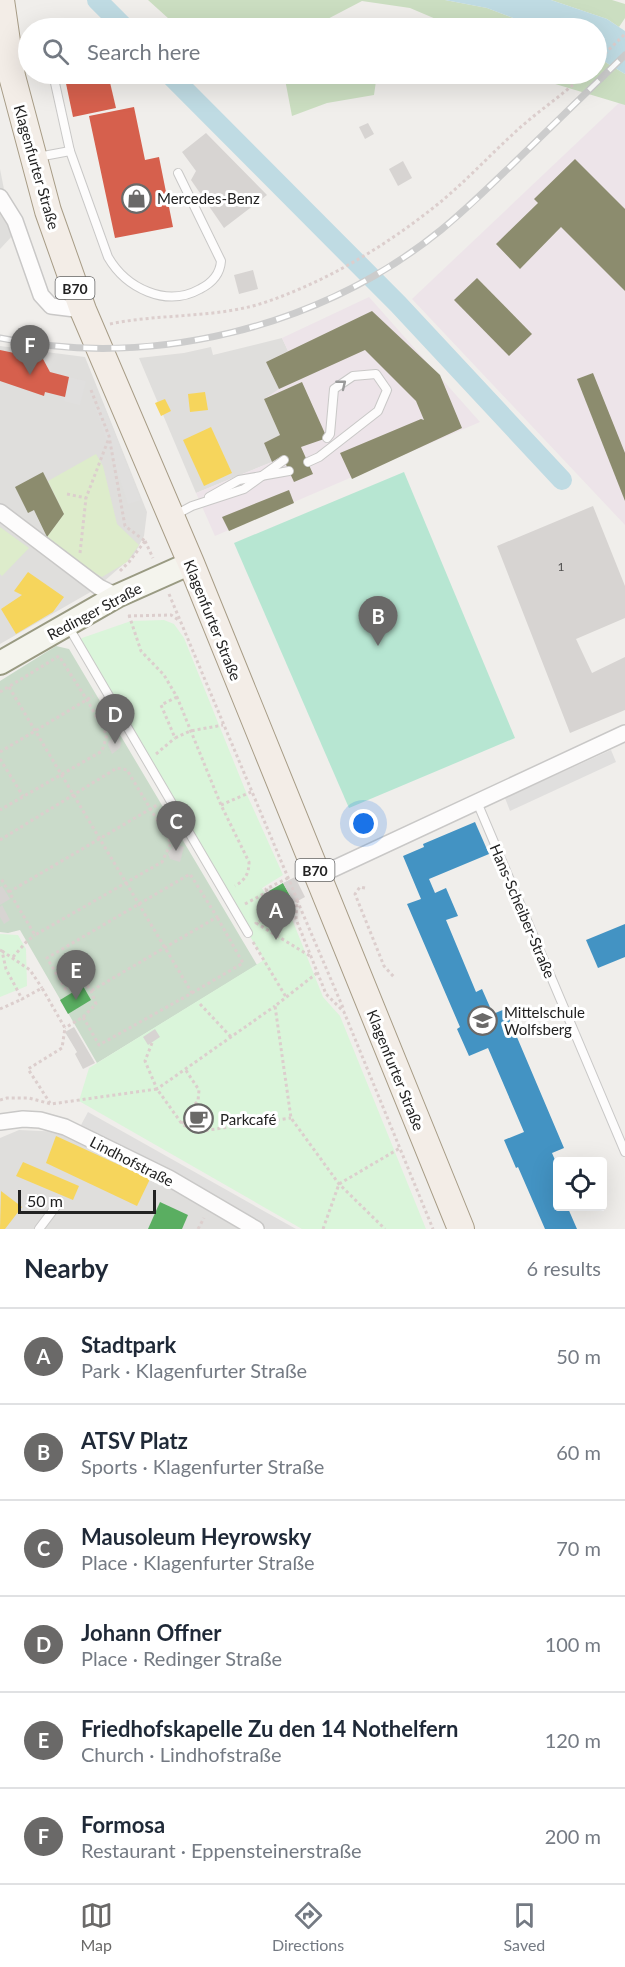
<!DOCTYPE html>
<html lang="en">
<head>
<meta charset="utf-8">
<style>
  :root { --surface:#fff; --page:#f2f2f3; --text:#1f2937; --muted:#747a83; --line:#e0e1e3; --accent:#6a6968 }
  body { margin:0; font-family:Lato,sans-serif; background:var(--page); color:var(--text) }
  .controls { position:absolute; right:18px; bottom:18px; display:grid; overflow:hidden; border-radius:6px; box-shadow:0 6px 24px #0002 }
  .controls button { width:54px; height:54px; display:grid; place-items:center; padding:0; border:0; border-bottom:2px solid var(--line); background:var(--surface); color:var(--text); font:30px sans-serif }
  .scale { position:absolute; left:18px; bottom:15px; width:138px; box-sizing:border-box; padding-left:6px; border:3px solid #222; border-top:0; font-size:16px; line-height:21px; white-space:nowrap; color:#222; -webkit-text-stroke:4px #fff; paint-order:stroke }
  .you { position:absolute; left:364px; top:824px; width:21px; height:21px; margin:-15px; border:4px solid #fff; border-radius:50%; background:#1a73e8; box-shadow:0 0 0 9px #1a73e833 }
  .badge { display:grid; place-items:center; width:39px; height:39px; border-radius:50%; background:var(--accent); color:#fff; font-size:20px; font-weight:700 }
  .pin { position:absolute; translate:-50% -50px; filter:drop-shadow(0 2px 3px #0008) }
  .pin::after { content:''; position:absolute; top:32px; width:21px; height:18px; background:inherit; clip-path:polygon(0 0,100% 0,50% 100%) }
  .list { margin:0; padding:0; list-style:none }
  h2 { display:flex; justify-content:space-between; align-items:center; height:78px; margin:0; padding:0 24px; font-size:26px }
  h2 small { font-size:20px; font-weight:400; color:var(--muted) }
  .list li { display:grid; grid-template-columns:39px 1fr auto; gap:18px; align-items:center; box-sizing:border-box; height:96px; padding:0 24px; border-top:2px solid var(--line) }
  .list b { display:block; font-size:22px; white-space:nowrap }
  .list p { margin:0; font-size:20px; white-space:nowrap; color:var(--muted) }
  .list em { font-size:20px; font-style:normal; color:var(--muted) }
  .icon { flex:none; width:33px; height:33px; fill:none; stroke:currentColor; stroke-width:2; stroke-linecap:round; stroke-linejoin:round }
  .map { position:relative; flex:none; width:625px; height:1229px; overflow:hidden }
  .search { position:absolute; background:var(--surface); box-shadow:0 6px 24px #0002; left:18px; right:18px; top:18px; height:66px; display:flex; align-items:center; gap:15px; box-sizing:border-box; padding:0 21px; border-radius:33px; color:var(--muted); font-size:22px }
  .sheet { height:654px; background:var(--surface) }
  nav { display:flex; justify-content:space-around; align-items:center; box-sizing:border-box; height:84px; border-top:2px solid var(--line); background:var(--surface); font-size:16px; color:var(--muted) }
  nav a { display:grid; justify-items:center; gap:3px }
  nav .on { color:var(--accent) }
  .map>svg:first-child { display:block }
</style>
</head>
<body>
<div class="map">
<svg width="625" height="1229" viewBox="0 0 625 1229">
  <rect width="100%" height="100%" fill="#f0eeeb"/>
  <!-- residential -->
  <g fill="#dfdedc">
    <polygon points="0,169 13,235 0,249"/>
    <polygon points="282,338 288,351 279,389 280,435 272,462 196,493 139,358 184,353 211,347 213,355"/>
    <polygon points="0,346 85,357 147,512 144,536 134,555 94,590 0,644"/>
    <polygon points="19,1130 63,1132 247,1229 0,1229 0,1138"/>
  </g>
  <!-- industrial -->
  <g fill="#ede4e9">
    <polygon points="620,102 625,105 625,525 412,299"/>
    <polygon points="369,297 480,422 215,536 196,493 272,462 264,443 280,435 264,399 279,389 266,362 288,351 282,338"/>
  </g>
  <!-- grass -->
  <g fill="#ddeccb">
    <polygon points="96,454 103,466 117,524 139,545 127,562 102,577 86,568 47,537 64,514 48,481"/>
    <polygon points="0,527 29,548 2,576 0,574"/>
  </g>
  <!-- forest -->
  <g fill="#cbdec1">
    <polygon points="148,0 445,0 487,8 539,28 457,28 410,8 362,1 318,24 325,28 179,28"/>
    <polygon points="551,0 612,0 625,4 625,18 619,27 607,19"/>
    <polygon points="597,57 625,74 625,105 552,83 541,74 596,74"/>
    <polygon points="284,74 377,74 374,95 327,103 292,116"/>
  </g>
  <!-- cemetery -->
  <polygon fill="#cadbca" points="56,646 69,649 257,965 97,1063 20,930 8,933 0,932 0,681"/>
  <!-- park -->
  <g fill="#daf5da">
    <polygon points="164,620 174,624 184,638 248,797 283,875 262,888 278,920 290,914 323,997 340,1016 426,1229 302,1229 79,1101 89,1068 264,960 77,643 82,638 131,621"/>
    <polygon points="0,934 18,935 26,949 27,986 0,997"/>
  </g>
  <!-- pitch -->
  <polygon fill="#b7e6d2" points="404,472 515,738 349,808 234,543"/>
  <!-- parking -->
  <g fill="#e0dfde">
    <polygon points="69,377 86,381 80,405 64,401"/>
    <polygon points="104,406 141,500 128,504 95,407"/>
    <polygon points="611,750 616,762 510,811 505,798"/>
    <polygon points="88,1112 296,1229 266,1229 81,1125"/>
  </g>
  <!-- water -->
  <polygon fill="#bfdbe3" points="445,0 551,0 607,19 625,31 625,74 597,57 596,28 539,28 487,8"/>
  <!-- homes -->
  <g fill="#f6d55c">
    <polygon points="205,392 208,410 190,412 188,394"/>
    <polygon points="165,399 171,411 161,416 155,403"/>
    <polygon points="211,427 232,473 204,486 183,440"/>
    <polygon points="28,572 64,597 53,612 16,634 1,609 22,595 14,591"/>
    <polygon points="56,1136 150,1179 137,1206 46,1163"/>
    <polygon points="23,1162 79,1186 73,1200 16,1176"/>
    <polygon points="1,1191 22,1207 5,1229 0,1229"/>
  </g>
  <!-- shops -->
  <g fill="#d6604d">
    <polygon points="64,74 108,74 116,108 73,117"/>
    <polygon points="134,107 145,160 159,157 173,227 115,238 89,116"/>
    <polygon points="0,350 43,359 50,372 69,377 65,397 45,392 44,396 0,381"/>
    <circle cx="199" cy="1120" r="10"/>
  </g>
  <!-- schools -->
  <g fill="#4393c3">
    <polygon points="475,822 489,854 429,879 435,893 446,888 458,916 446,920 476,992 482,989 493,1014 505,1009 564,1148 552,1153 558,1167 558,1206 567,1206 577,1229 545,1229 518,1167 516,1168 504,1140 524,1132 488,1048 469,1056 457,1029 460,1027 407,904 421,899 403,856 424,847 423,844"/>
    <polygon points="625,924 625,957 598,968 586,940"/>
  </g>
  <!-- public -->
  <g fill="#5aae61">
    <polygon points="283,883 294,903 279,911 269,891"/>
    <polygon points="83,986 91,1000 68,1014 60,1000"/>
    <polygon points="160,1202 188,1215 182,1229 148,1229"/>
  </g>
  <!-- industry -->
  <g fill="#8c8c6e">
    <polygon points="575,159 625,209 625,291 561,227 520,269 496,244 538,203 534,199"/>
    <polygon points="477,278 532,334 509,356 454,300"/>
    <polygon points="372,311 440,375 462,428 352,479 340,453 421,419 424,420 416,401 365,350 279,389 266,362"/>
    <polygon points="593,373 625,453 625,501 577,379"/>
    <polygon points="302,382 327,438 301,447 313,474 294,482 282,456 272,462 264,443 280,435 264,399"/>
    <polygon points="43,472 64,514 47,537 34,510 28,513 15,487"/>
    <polygon points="289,490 294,503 229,531 222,517"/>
  </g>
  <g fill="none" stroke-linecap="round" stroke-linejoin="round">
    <!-- canal -->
    <g stroke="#bfdbe3" stroke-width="20">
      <polyline points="97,0 125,28"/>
      <polyline points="169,74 398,304 562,480"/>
    </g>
  </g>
  <!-- building -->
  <g fill="#d7d4d2">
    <polygon points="368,123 374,134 365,139 359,127"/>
    <polygon points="206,133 267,195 224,228 191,180 196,171 182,152"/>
    <polygon points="403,161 412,178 398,186 389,169"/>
    <polygon points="253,270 258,289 239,294 234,275"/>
    <polygon points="593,506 625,586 625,618 576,639 592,673 625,657 625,710 570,733 497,546"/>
    <polygon points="117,734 121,743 120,748 112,754 108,745 109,741"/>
    <polygon points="174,844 184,847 180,862 170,859 168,854"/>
    <polygon points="295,877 305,897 294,903 283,883"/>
    <polygon points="2,886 10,899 0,905 0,887"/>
    <polygon points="2,905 10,920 4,924 0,917 0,907"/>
    <polygon points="74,1027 95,1063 83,1069 75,1054 77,1052 65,1032"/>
    <polygon points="155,1029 160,1037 148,1045 143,1037"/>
  </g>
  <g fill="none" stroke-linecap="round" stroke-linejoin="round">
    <defs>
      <g id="service">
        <polyline points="14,44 28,52"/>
        <path d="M53,74L70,151L108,257C126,288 166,308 200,289C212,283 220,275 221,261L178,173"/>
        <polyline points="38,157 70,151"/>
        <polyline points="308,462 319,457 378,411 387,390 376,374 353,376 334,389 330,434 327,438"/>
        <polyline points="209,497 239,480 289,471"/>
        <polyline points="175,515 192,506 244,489 284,460"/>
        <polyline points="68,626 248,933"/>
        <polyline points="477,802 625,1152"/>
        <polyline points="39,1229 57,1205"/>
      </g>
      <g id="minor">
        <polyline points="0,197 15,221 41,295 51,306 83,310"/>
        <polyline points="0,512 99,587 117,596"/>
        <polyline points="318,876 625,733"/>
        <polyline points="0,1122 23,1119 40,1120 65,1127 169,1178 256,1229"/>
      </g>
      <polyline id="secondary" points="0,663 117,596 191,563"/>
      <polyline id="primary" points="1,0 12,76 48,211 83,310 191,563 461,1229"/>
    </defs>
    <!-- service casing -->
    <use href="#service" stroke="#c9c8c7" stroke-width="10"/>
    <!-- minor casing -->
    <use href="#minor" stroke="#c9c8c7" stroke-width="18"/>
    <!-- secondary casing -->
    <use href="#secondary" stroke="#999a82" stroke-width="26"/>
    <!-- primary casing -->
    <use href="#primary" stroke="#a79c86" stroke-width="28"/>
    <!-- path -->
    <g stroke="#dccecd" stroke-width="3" stroke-dasharray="3 3" stroke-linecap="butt">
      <polyline points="596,62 625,34"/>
      <path d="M110,324C162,313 218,319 269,301C331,279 387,245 438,204C464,183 487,158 512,135C535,113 562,96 585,74"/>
      <polyline points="91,390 109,436 125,526 145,541"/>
      <polyline points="67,494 86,498"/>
      <polyline points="145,541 153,558"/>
      <polyline points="80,553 86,498 109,438"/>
      <polyline points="120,571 129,562 145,541"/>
      <polyline points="169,594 297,899 296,919 326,994 344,1012 433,1229"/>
      <path d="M129,615L141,651L164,675L177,697L221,805L249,862C249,874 245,880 235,886"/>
      <polyline points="128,616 171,615 180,621"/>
      <polyline points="9,687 192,993 99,1045 83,1017 65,1028"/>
      <polyline points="0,692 59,656 87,700 107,735 102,751 0,810"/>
      <polyline points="177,697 161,705 175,738 190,731 223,725"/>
      <polyline points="0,752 93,696"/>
      <polyline points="156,754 175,738"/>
      <polyline points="0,759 23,796"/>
      <polyline points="221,805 251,792"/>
      <polyline points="0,840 117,768 127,770 171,843 162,862 35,935 0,877"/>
      <polyline points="288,878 266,889 279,914 296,905"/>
      <polyline points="365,888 360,887 355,894 384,966 394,977"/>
      <polyline points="9,892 157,805"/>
      <polyline points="297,900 344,1010"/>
      <polyline points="245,904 267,892"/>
      <polyline points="277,911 256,923 310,956"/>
      <polyline points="253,942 286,997"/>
      <polyline points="0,950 2,951 6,969 22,999 42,988 65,1028 62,1048 28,1069 50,1103"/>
      <polyline points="2,951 30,970 42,988"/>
      <polyline points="13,957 27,941 35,935"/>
      <polyline points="317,973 275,1006 291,1118 339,1184 385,1229"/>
      <polyline points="192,993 243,963 217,917"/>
      <polyline points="200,1004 231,1037"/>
      <polyline points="0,1009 22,999"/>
      <polyline points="83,1017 96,1004 91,991 84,980 66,990 47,958 190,874 217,917 91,991"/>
      <polyline points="152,1043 145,1061 157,1089 275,1006"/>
      <polyline points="0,1100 7,1098 29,1098 51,1104 157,1089 182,1124 195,1132 291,1118"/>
      <polyline points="182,1124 189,1110 198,1101 199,1090 185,1069"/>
      <polyline points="198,1229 204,1218"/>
      <polyline points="323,1229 339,1184 400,1148"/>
    </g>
    <!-- service -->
    <use href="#service" stroke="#fdfcfc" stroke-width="8"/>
    <!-- minor -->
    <use href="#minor" stroke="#fdfcfc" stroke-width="15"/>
    <!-- secondary -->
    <use href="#secondary" stroke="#f4f4ed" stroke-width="22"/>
    <!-- primary -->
    <use href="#primary" stroke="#f3ede7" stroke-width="26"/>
    <defs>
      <path id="rail" d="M0,338C152,369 320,328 441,230C468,208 492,184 517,160C553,125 589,90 625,55"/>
    </defs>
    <!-- rail casing -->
    <use href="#rail" stroke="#ccc" stroke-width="7"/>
    <!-- rail -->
    <use href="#rail" stroke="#fff" stroke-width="4.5" stroke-dasharray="14" stroke-linecap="butt"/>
  </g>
  <!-- one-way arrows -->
  <defs><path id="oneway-chevron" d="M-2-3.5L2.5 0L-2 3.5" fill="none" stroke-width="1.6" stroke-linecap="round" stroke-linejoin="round" transform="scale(1.5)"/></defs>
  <use stroke="#9a9a9a" href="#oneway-chevron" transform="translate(342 384) rotate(-39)"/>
  <!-- icons -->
  <defs>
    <symbol id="shop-ring" viewBox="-11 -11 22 22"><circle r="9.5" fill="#fff" stroke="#6a6968" stroke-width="1.5"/><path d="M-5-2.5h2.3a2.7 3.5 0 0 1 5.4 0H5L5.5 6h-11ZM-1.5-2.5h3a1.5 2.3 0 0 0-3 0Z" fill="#6a6968"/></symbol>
    <symbol id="school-ring" viewBox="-11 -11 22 22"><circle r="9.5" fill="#fff" stroke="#6a6968" stroke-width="1.5"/><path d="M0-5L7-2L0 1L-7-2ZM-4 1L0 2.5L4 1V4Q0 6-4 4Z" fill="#6a6968"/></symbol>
    <symbol id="cafe-ring" viewBox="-11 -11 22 22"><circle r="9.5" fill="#fff" stroke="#6a6968" stroke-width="1.5"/><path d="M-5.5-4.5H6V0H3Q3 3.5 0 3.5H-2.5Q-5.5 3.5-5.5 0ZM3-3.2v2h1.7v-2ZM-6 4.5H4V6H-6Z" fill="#6a6968"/></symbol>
  </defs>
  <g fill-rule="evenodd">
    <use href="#shop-ring" x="120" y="182" width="33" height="33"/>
    <use href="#school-ring" x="466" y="1004" width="33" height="33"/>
    <use href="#cafe-ring" x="182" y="1102" width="33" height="33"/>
  </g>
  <g text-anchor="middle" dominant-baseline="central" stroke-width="6" stroke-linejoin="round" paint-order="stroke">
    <!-- number labels -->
    <g font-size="12" fill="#4f4e4e">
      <text x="561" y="566">1</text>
    </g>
    <!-- shield labels -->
    <g fill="#fff" stroke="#646464" stroke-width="1.5">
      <rect x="55.5" y="277" width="39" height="22" rx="4.5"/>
      <rect x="295.5" y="859" width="39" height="22" rx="4.5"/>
    </g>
    <g font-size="14" font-weight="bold" fill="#222">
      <text x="75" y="288">B70</text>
      <text x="315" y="870">B70</text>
    </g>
    <!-- street labels -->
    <g font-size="15" fill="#222" stroke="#fff">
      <text transform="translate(37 167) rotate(74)">Klagenfurter Straße</text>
      <text transform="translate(94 611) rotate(-28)">Redinger Straße</text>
      <text transform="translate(213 620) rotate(68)">Klagenfurter Straße</text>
      <text transform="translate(523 911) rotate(67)">Hans-Scheiber-Straße</text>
      <text transform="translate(396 1070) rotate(68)">Klagenfurter Straße</text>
      <text transform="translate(132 1161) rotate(27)">Lindhofstraße</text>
    </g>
    <!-- poi labels -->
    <g font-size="15" fill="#222" stroke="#fff" text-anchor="start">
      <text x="157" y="198">Mercedes-Benz</text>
      <text x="504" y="1012">Mittelschule<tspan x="504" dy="17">Wolfsberg</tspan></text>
      <text x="220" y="1119">Parkcafé</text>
    </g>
  </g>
</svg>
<div class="controls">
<button><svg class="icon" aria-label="locate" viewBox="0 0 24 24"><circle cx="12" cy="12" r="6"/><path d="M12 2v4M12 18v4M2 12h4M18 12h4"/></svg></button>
</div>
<div class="scale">50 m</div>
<div class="you"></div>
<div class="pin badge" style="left:276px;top:940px">A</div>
<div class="pin badge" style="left:378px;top:646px">B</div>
<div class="pin badge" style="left:176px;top:851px">C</div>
<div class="pin badge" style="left:115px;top:744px">D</div>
<div class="pin badge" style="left:76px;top:1000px">E</div>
<div class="pin badge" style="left:30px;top:375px">F</div>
<div class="search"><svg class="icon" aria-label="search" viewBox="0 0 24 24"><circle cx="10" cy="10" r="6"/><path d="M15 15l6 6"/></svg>Search here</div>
</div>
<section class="sheet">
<h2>Nearby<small>6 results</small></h2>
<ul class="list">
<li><span class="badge">A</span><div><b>Stadtpark</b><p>Park · Klagenfurter Straße</p></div><em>50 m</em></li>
<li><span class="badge">B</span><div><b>ATSV Platz</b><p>Sports · Klagenfurter Straße</p></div><em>60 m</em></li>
<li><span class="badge">C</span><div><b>Mausoleum Heyrowsky</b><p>Place · Klagenfurter Straße</p></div><em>70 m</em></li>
<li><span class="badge">D</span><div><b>Johann Offner</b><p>Place · Redinger Straße</p></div><em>100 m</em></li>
<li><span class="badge">E</span><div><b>Friedhofskapelle Zu den 14 Nothelfern</b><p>Church · Lindhofstraße</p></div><em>120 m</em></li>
<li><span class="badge">F</span><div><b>Formosa</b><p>Restaurant · Eppensteinerstraße</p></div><em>200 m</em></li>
</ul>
</section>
<nav>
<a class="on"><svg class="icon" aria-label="map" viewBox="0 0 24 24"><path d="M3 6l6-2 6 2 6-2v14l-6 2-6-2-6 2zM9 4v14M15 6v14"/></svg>Map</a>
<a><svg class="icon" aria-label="directions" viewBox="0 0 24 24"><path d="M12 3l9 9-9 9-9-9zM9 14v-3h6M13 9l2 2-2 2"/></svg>Directions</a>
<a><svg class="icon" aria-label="saved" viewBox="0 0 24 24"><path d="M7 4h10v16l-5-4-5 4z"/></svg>Saved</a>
</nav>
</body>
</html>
